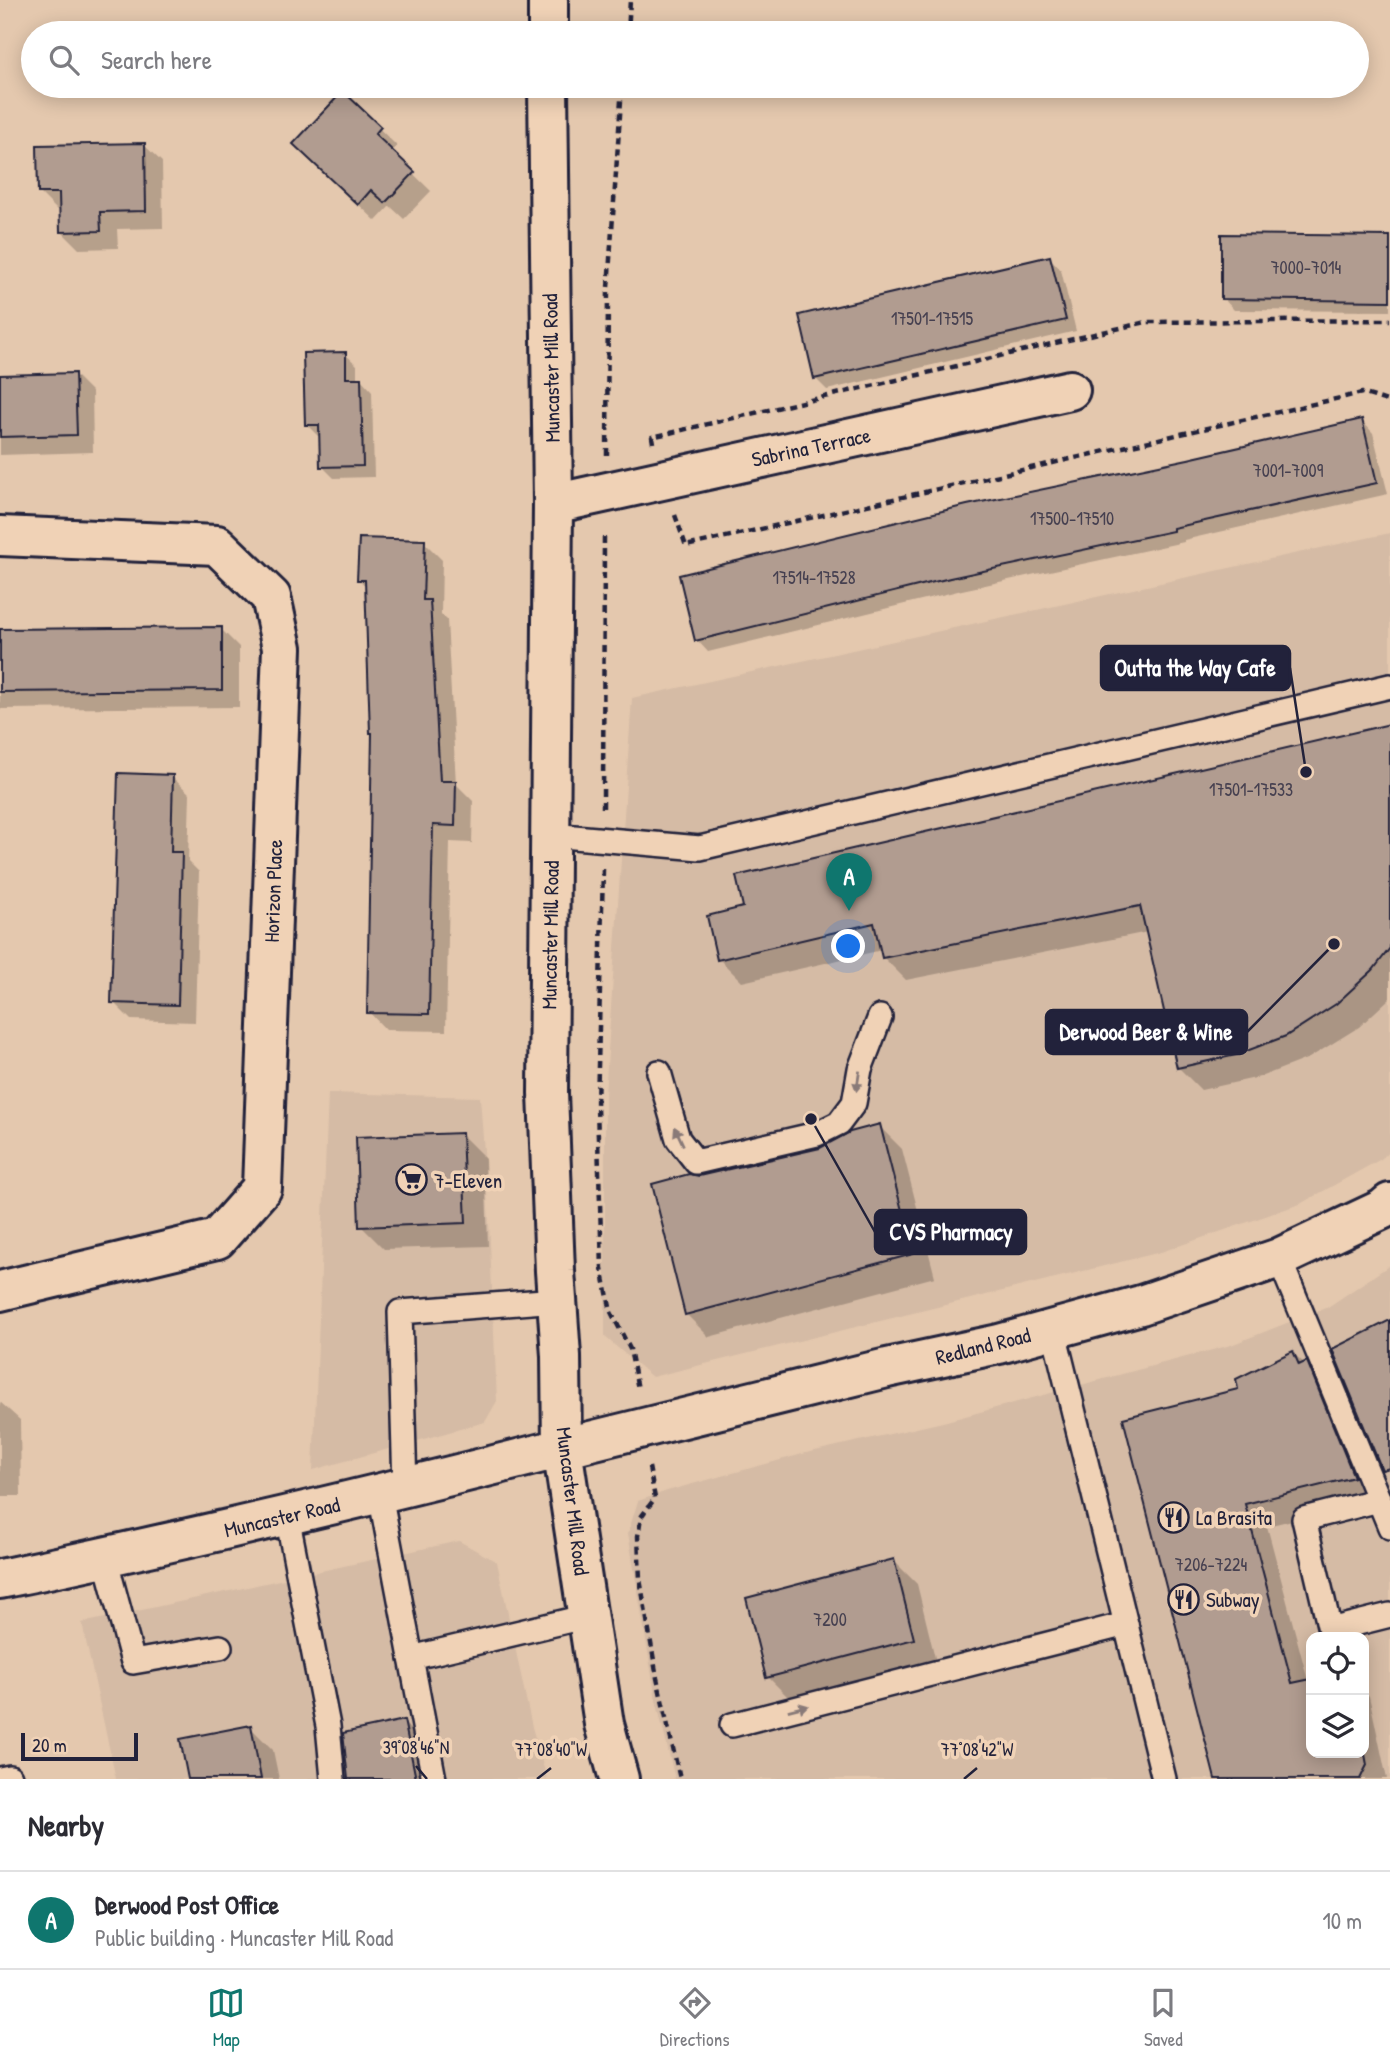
<!DOCTYPE html>
<html lang="en">
<head>
<meta charset="utf-8">
<style>
  :root { --surface:#fff; --page:#f2f2f3; --text:#2b2b33; --muted:#7c7c81; --line:#e1e1e2; --accent:#0f766e }
  body { margin:0; font-family:"Patrick Hand",sans-serif; background:var(--page); color:var(--text) }
  .controls { position:absolute; right:21px; bottom:21px; display:grid; overflow:hidden; border-radius:14px; box-shadow:0 4px 18px #0003 }
  .controls button { width:63px; height:63px; display:grid; place-items:center; padding:0; border:0; border-bottom:2px solid var(--line); background:var(--surface); color:var(--text); font:35px sans-serif }
  .scale { position:absolute; left:21px; bottom:18px; width:117px; box-sizing:border-box; padding-left:7px; border:4px solid #22223b; border-top:0; font-size:19px; line-height:24px; white-space:nowrap; color:#22223b; -webkit-text-stroke:5px #f0d2b6; paint-order:stroke }
  .you { position:absolute; left:849px; top:947px; width:24px; height:24px; margin:-18px; border:5px solid #fff; border-radius:50%; background:#1a73e8; box-shadow:0 0 0 10px #1a73e833 }
  .badge { display:grid; place-items:center; width:46px; height:46px; border-radius:50%; background:var(--accent); color:#fff; font-size:23px; font-weight:700 }
  .pin { position:absolute; translate:-50% -58px; filter:drop-shadow(0 2px 4px #0008) }
  .pin::after { content:''; position:absolute; top:37px; width:24px; height:21px; background:inherit; clip-path:polygon(0 0,100% 0,50% 100%) }
  .list { margin:0; padding:0; list-style:none }
  h2 { display:flex; justify-content:space-between; align-items:center; height:91px; margin:0; padding:0 28px; font-size:30px }
  h2 small { font-size:23px; font-weight:400; color:var(--muted) }
  .list li { display:grid; grid-template-columns:46px 1fr auto; gap:21px; align-items:center; box-sizing:border-box; height:98px; padding:0 28px; border-top:2px solid var(--line) }
  .list b { display:block; font-size:26px; white-space:nowrap }
  .list p { margin:0; font-size:23px; white-space:nowrap; color:var(--muted) }
  .list em { font-size:23px; font-style:normal; color:var(--muted) }
  .icon { flex:none; width:38px; height:38px; fill:none; stroke:currentColor; stroke-width:2; stroke-linecap:round; stroke-linejoin:round }
  .map { position:relative; flex:none; width:1390px; height:1779px; overflow:hidden }
  .search { position:absolute; background:var(--surface); box-shadow:0 4px 18px #0003; left:21px; right:21px; top:21px; height:77px; display:flex; align-items:center; gap:18px; box-sizing:border-box; padding:0 24px; border-radius:38px; color:var(--muted); font-size:26px }
  .sheet { height:189px; background:var(--surface) }
  nav { display:flex; justify-content:space-around; align-items:center; box-sizing:border-box; height:98px; border-top:2px solid var(--line); background:var(--surface); font-size:19px; color:var(--muted) }
  nav a { display:grid; justify-items:center; gap:4px }
  nav .on { color:var(--accent) }
  .map>svg:first-child { display:block }
</style>
</head>
<body>
<div class="map">
<svg width="1390" height="1779" viewBox="0 0 1390 1779">
  <rect width="100%" height="100%" fill="#e4c8ae"/>
  <filter id="ink" filterUnits="userSpaceOnUse"><feTurbulence type="fractalNoise" baseFrequency=".0143" numOctaves="2"/><feDisplacementMap in="SourceGraphic" scale="14" xChannelSelector="R" yChannelSelector="G"/><feConvolveMatrix kernelMatrix="1 2 1 2 8 2 1 2 1" color-interpolation-filters="sRGB"/></filter>
  <g filter="url(#ink)">
    <!-- built -->
    <g fill="#d5bba5" fill-rule="evenodd">
      <polygon points="1390,533 1390,1151 1381,1159 1300,1204 1161,1252 652,1377 605,1337 605,1095 632,698"/>
      <polygon points="328,1093 480,1097 489,1220 497,1401 485,1422 313,1470"/>
      <path d="M1390,1265V1779H675L656,1700L628,1533L638,1501L667,1491L806,1453L943,1422L1231,1345L1328,1307ZM1311,1637H1364V1753H1311Z"/>
      <polygon points="459,1541 497,1562 532,1727 547,1779 116,1779 82,1623"/>
    </g>
    <!-- shadow -->
    <g fill="#0003">
      <polygon points="343,93 397,146 391,152 431,191 404,219 390,206 376,221 313,161"/>
      <polygon points="144,145 162,162 163,228 117,229 118,248 79,249 61,231 61,210 57,210 40,193"/>
      <polygon points="1390,238 1390,311 1234,310 1223,298"/>
      <polygon points="1050,258 1061,270 1076,331 827,390 815,378"/>
      <polygon points="345,354 357,365 357,379 361,379 372,391 374,477 334,478 322,466 321,436 318,436 306,424"/>
      <polygon points="74,374 92,392 93,452 0,455 0,376"/>
      <polygon points="1362,421 1373,433 1388,494 1184,540 1184,542 962,590 708,652 697,640 1188,461"/>
      <polygon points="424,542 442,560 441,614 447,620 456,784 473,801 472,843 450,842 446,1031 386,1030 369,1012 374,734 367,587 359,580"/>
      <polygon points="221,629 239,647 239,707 0,709 0,631"/>
      <polygon points="1390,726 1390,998 1359,1027 1309,1058 1260,1077 1201,1090 1178,1067 1148,932 906,980 883,957 882,950 742,982 719,959"/>
      <polygon points="172,777 190,794 188,861 199,872 195,1022 131,1020 113,1002"/>
      <polygon points="879,1126 902,1149 935,1277 709,1337 686,1314 699,1177 821,1149"/>
      <polygon points="462,1135 485,1158 488,1246 384,1249 361,1226"/>
      <polygon points="1293,1353 1329,1386 1372,1501 1267,1526 1308,1681 1311,1681 1311,1753 1364,1753 1364,1691 1369,1696 1387,1779 1217,1779 1125,1419 1240,1390"/>
      <polygon points="0,1402 20,1420 21,1496 0,1496"/>
      <polygon points="894,1561 917,1584 936,1662 791,1700 768,1677"/>
      <polygon points="403,1722 426,1745 433,1779 349,1779 348,1773"/>
      <polygon points="250,1727 273,1750 279,1779 190,1779 182,1740"/>
    </g>
    <!-- building -->
    <g fill="#b19c90" stroke="#22223b" stroke-width="2">
      <polygon points="343,91 381,127 375,134 415,172 385,203 371,190 358,205 293,144"/>
      <polygon points="145,143 146,211 100,212 101,231 60,232 59,193 38,193 37,145"/>
      <polygon points="1221,234 1390,236 1390,301 1221,299"/>
      <polygon points="1050,256 1066,320 814,379 799,315"/>
      <polygon points="346,352 346,378 361,378 363,466 320,467 319,425 305,425 303,353"/>
      <polygon points="75,373 77,435 0,437 0,375"/>
      <polygon points="1362,419 1377,483 1173,528 1173,531 950,578 695,641 679,575 967,505 1188,459"/>
      <polygon points="359,538 425,540 423,600 430,600 440,781 456,781 455,826 433,825 429,1014 367,1013 372,733 370,733 365,580 357,580"/>
      <polygon points="222,627 222,690 0,692 0,629"/>
      <polygon points="1390,724 1390,948 1373,970 1336,1004 1286,1036 1236,1055 1177,1068 1140,906 882,958 874,923 717,960 707,916 743,907 736,876"/>
      <polygon points="118,773 173,775 171,852 182,852 178,1005 111,1003"/>
      <polygon points="880,1124 913,1254 685,1315 652,1184 689,1174 699,1176 820,1148 850,1132"/>
      <polygon points="462,1133 466,1223 359,1227 356,1137"/>
      <polygon points="1390,1320 1390,1468 1382,1470 1332,1349"/>
      <polygon points="1293,1351 1299,1365 1307,1361 1354,1477 1245,1504 1292,1683 1311,1679 1311,1753 1364,1753 1364,1749 1367,1765 1360,1779 1215,1779 1123,1418 1238,1389 1236,1379"/>
      <polygon points="894,1559 914,1639 766,1678 746,1598"/>
      <polygon points="404,1720 416,1779 348,1779 343,1733"/>
      <polygon points="251,1725 261,1779 188,1779 180,1739"/>
    </g>
    <g fill="none" stroke-linecap="round" stroke-linejoin="round">
      <defs>
        <g id="service">
          <polyline points="551,835 700,848 1390,686"/>
          <polyline points="659,1072 678,1139 696,1162 817,1134 839,1123 854,1103 860,1069 880,1017"/>
          <polyline points="1279,1258 1390,1527"/>
          <polyline points="1053,1328 1164,1779"/>
          <polyline points="405,1488 400,1312 557,1300"/>
          <polyline points="380,1494 434,1779"/>
          <polyline points="1379,1500 1304,1519 1330,1630 1390,1615"/>
          <polyline points="287,1516 328,1726 333,1779"/>
          <polyline points="105,1558 133,1662 220,1647"/>
          <polyline points="411,1658 588,1616"/>
          <polyline points="732,1725 1126,1624"/>
          <polyline points="0,1779 10,1777"/>
        </g>
        <g id="minor">
          <polyline points="553,504 1070,390"/>
          <polyline points="0,536 217,545 271,597 282,648 262,1188 217,1239 0,1291"/>
        </g>
        <path id="tertiary" d="M0,1579C189,1540 376,1495 562,1448"/>
        <polyline id="secondary" points="562,1448 887,1368 999,1344 1141,1305 1279,1258 1383,1209 1390,1203"/>
        <g id="primary">
          <polyline points="548,0 548,33"/>
          <polyline points="548,86 553,504 548,1093 555,1271 561,1356 562,1448 604,1724 619,1779"/>
        </g>
      </defs>
      <!-- service casing -->
      <use href="#service" stroke="#22223b" stroke-width="28"/>
      <!-- minor casing -->
      <use href="#minor" stroke="#22223b" stroke-width="44"/>
      <!-- tertiary casing -->
      <use href="#tertiary" stroke="#22223b" stroke-width="44"/>
      <!-- secondary casing -->
      <use href="#secondary" stroke="#22223b" stroke-width="44"/>
      <!-- primary casing -->
      <use href="#primary" stroke="#22223b" stroke-width="44"/>
      <!-- path -->
      <g stroke="#22223b" stroke-width="4.5" stroke-dasharray="7 5" stroke-linecap="butt">
        <polyline points="628,33 630,0"/>
        <polyline points="653,443 652,437 1146,322 1390,320"/>
        <polyline points="607,455 608,288 622,86"/>
        <polyline points="675,515 686,546 1362,393 1390,402"/>
        <polyline points="603,808 604,533"/>
        <polyline points="603,869 597,1106 602,1268 611,1312 630,1349 638,1389"/>
        <polyline points="649,1467 655,1498 641,1517 638,1536 640,1579 657,1678 680,1779"/>
      </g>
      <!-- service -->
      <use href="#service" stroke="#f0d2b6" stroke-width="23"/>
      <!-- minor -->
      <use href="#minor" stroke="#f0d2b6" stroke-width="38"/>
      <!-- tertiary -->
      <use href="#tertiary" stroke="#f0d2b6" stroke-width="38"/>
      <!-- secondary -->
      <use href="#secondary" stroke="#f0d2b6" stroke-width="38"/>
      <!-- primary -->
      <use href="#primary" stroke="#f0d2b6" stroke-width="38"/>
    </g>
    <!-- one-way arrows -->
    <defs><path id="oneway-solid" d="M-6-.8H1V-3.2L6.5 0L1 3.2V.8H-6Z" transform="scale(1.75)"/></defs>
    <g fill="#897a78">
      <use href="#oneway-solid" transform="translate(858 1081) rotate(99)"/>
      <use href="#oneway-solid" transform="translate(679 1136) rotate(-115)"/>
      <use href="#oneway-solid" transform="translate(798 1708) rotate(-14)"/>
    </g>
  </g>
  <!-- ticks -->
  <path fill="none" stroke="#22223b" stroke-width="2.5" d="M416,1766L427,1779M537,1779L551,1768M964,1779L977,1768"/>
  <!-- icons -->
  <defs>
    <symbol id="supermarket-ring" viewBox="-11 -11 22 22"><circle r="9.5" fill="#f0d2b6" stroke="#22223b" stroke-width="1.5"/><path d="M-6-5.5h2.5l.6 2H6L4.5 2H-2.5L-4.4-4H-6ZM-1.5 3.2a1.3 1.3 0 1 0 .1 0ZM3 3.2a1.3 1.3 0 1 0 .1 0Z" fill="#22223b"/></symbol>
    <symbol id="restaurant-ring" viewBox="-11 -11 22 22"><circle r="9.5" fill="#f0d2b6" stroke="#22223b" stroke-width="1.5"/><path d="M-5-6h1v4h1v-4h1v4h1v-4h1v5L-1.5 .5V6h-2V.5L-5-1ZM5-6V6H3V1.5H1.5Q1.5-4 5-6Z" fill="#22223b"/></symbol>
  </defs>
  <g fill-rule="evenodd">
    <use href="#supermarket-ring" x="394" y="1162" width="35" height="35"/>
    <use href="#restaurant-ring" x="1156" y="1500" width="35" height="35"/>
    <use href="#restaurant-ring" x="1166" y="1582" width="35" height="35"/>
  </g>
  <g text-anchor="middle" dominant-baseline="central" stroke-width="7" stroke-linejoin="round" paint-order="stroke">
    <!-- number labels -->
    <g font-size="18" fill="#464050">
      <text x="1306" y="267">7000-7014</text>
      <text x="932" y="318">17501-17515</text>
      <text x="1288" y="470">7001-7009</text>
      <text x="1072" y="518">17500-17510</text>
      <text x="814" y="577">17514-17528</text>
      <text x="1251" y="789">17501-17533</text>
      <text x="1211" y="1564">7206-7224</text>
      <text x="830" y="1619">7200</text>
    </g>
    <!-- street labels -->
    <g font-size="21" fill="#22223b" stroke="#f0d2b6">
      <text transform="translate(551 368) rotate(-91)">Muncaster Mill Road</text>
      <text transform="translate(811 447) rotate(-12)">Sabrina Terrace</text>
      <text transform="translate(273 891) rotate(-88)">Horizon Place</text>
      <text transform="translate(550 935) rotate(-89)">Muncaster Mill Road</text>
      <text transform="translate(983 1346) rotate(-14)">Redland Road</text>
      <text transform="translate(573 1501) rotate(83)">Muncaster Mill Road</text>
      <text transform="translate(282 1517) rotate(-13)">Muncaster Road</text>
    </g>
    <!-- poi labels -->
    <g font-size="21" fill="#22223b" stroke="#f0d2b6" text-anchor="start">
      <text x="434" y="1180">7-Eleven</text>
      <text x="1196" y="1517">La Brasita</text>
      <text x="1206" y="1599">Subway</text>
    </g>
  </g>
  <g font-size="18" text-anchor="middle" fill="#22223b" stroke="#f0d2b6" stroke-width="7" stroke-linejoin="round" paint-order="stroke">
    <text x="416" y="1754">39°08'46"N</text>
    <text x="551" y="1756">77°08'40"W</text>
    <text x="977" y="1756">77°08'42"W</text>
  </g>
  <!-- callouts -->
  <path fill="none" stroke="#22223b" stroke-width="2.5" d="M1306 772L1290 668M1334 944L1247 1032M811 1119L875 1232"/>
  <g fill="#22223b" stroke="#f0d2b6" stroke-width="2.5">
    <circle cx="1306" cy="772" r="7"/>
    <circle cx="1334" cy="944" r="7"/>
    <circle cx="811" cy="1119" r="7"/>
  </g>
  <g fill="#22223b" stroke="#22223b" stroke-width="2.5">
    <rect x="1101" y="646" width="189" height="44" rx="7"/>
    <rect x="1046" y="1010" width="201" height="44" rx="7"/>
    <rect x="875" y="1210" width="151" height="44" rx="7"/>
  </g>
  <g font-size="23" text-anchor="middle" font-weight="bold" fill="#fff">
    <text x="1195" y="676">Outta the Way Cafe</text>
    <text x="1146" y="1040">Derwood Beer &amp; Wine</text>
    <text x="951" y="1240">CVS Pharmacy</text>
  </g>
</svg>
<div class="controls">
<button><svg class="icon" aria-label="locate" viewBox="0 0 24 24"><circle cx="12" cy="12" r="6"/><path d="M12 2v4M12 18v4M2 12h4M18 12h4"/></svg></button>
<button><svg class="icon" aria-label="layers" viewBox="0 0 24 24"><path d="M12 4l9 5-9 5-9-5zM3 14l9 5 9-5"/></svg></button>
</div>
<div class="scale">20 m</div>
<div class="you"></div>
<div class="pin badge" style="left:849px;top:911px">A</div>
<div class="search"><svg class="icon" aria-label="search" viewBox="0 0 24 24"><circle cx="10" cy="10" r="6"/><path d="M15 15l6 6"/></svg>Search here</div>
</div>
<section class="sheet">
<h2>Nearby<small></small></h2>
<ul class="list">
<li><span class="badge">A</span><div><b>Derwood Post Office</b><p>Public building · Muncaster Mill Road</p></div><em>10 m</em></li>
</ul>
</section>
<nav>
<a class="on"><svg class="icon" aria-label="map" viewBox="0 0 24 24"><path d="M3 6l6-2 6 2 6-2v14l-6 2-6-2-6 2zM9 4v14M15 6v14"/></svg>Map</a>
<a><svg class="icon" aria-label="directions" viewBox="0 0 24 24"><path d="M12 3l9 9-9 9-9-9zM9 14v-3h6M13 9l2 2-2 2"/></svg>Directions</a>
<a><svg class="icon" aria-label="saved" viewBox="0 0 24 24"><path d="M7 4h10v16l-5-4-5 4z"/></svg>Saved</a>
</nav>
</body>
</html>
